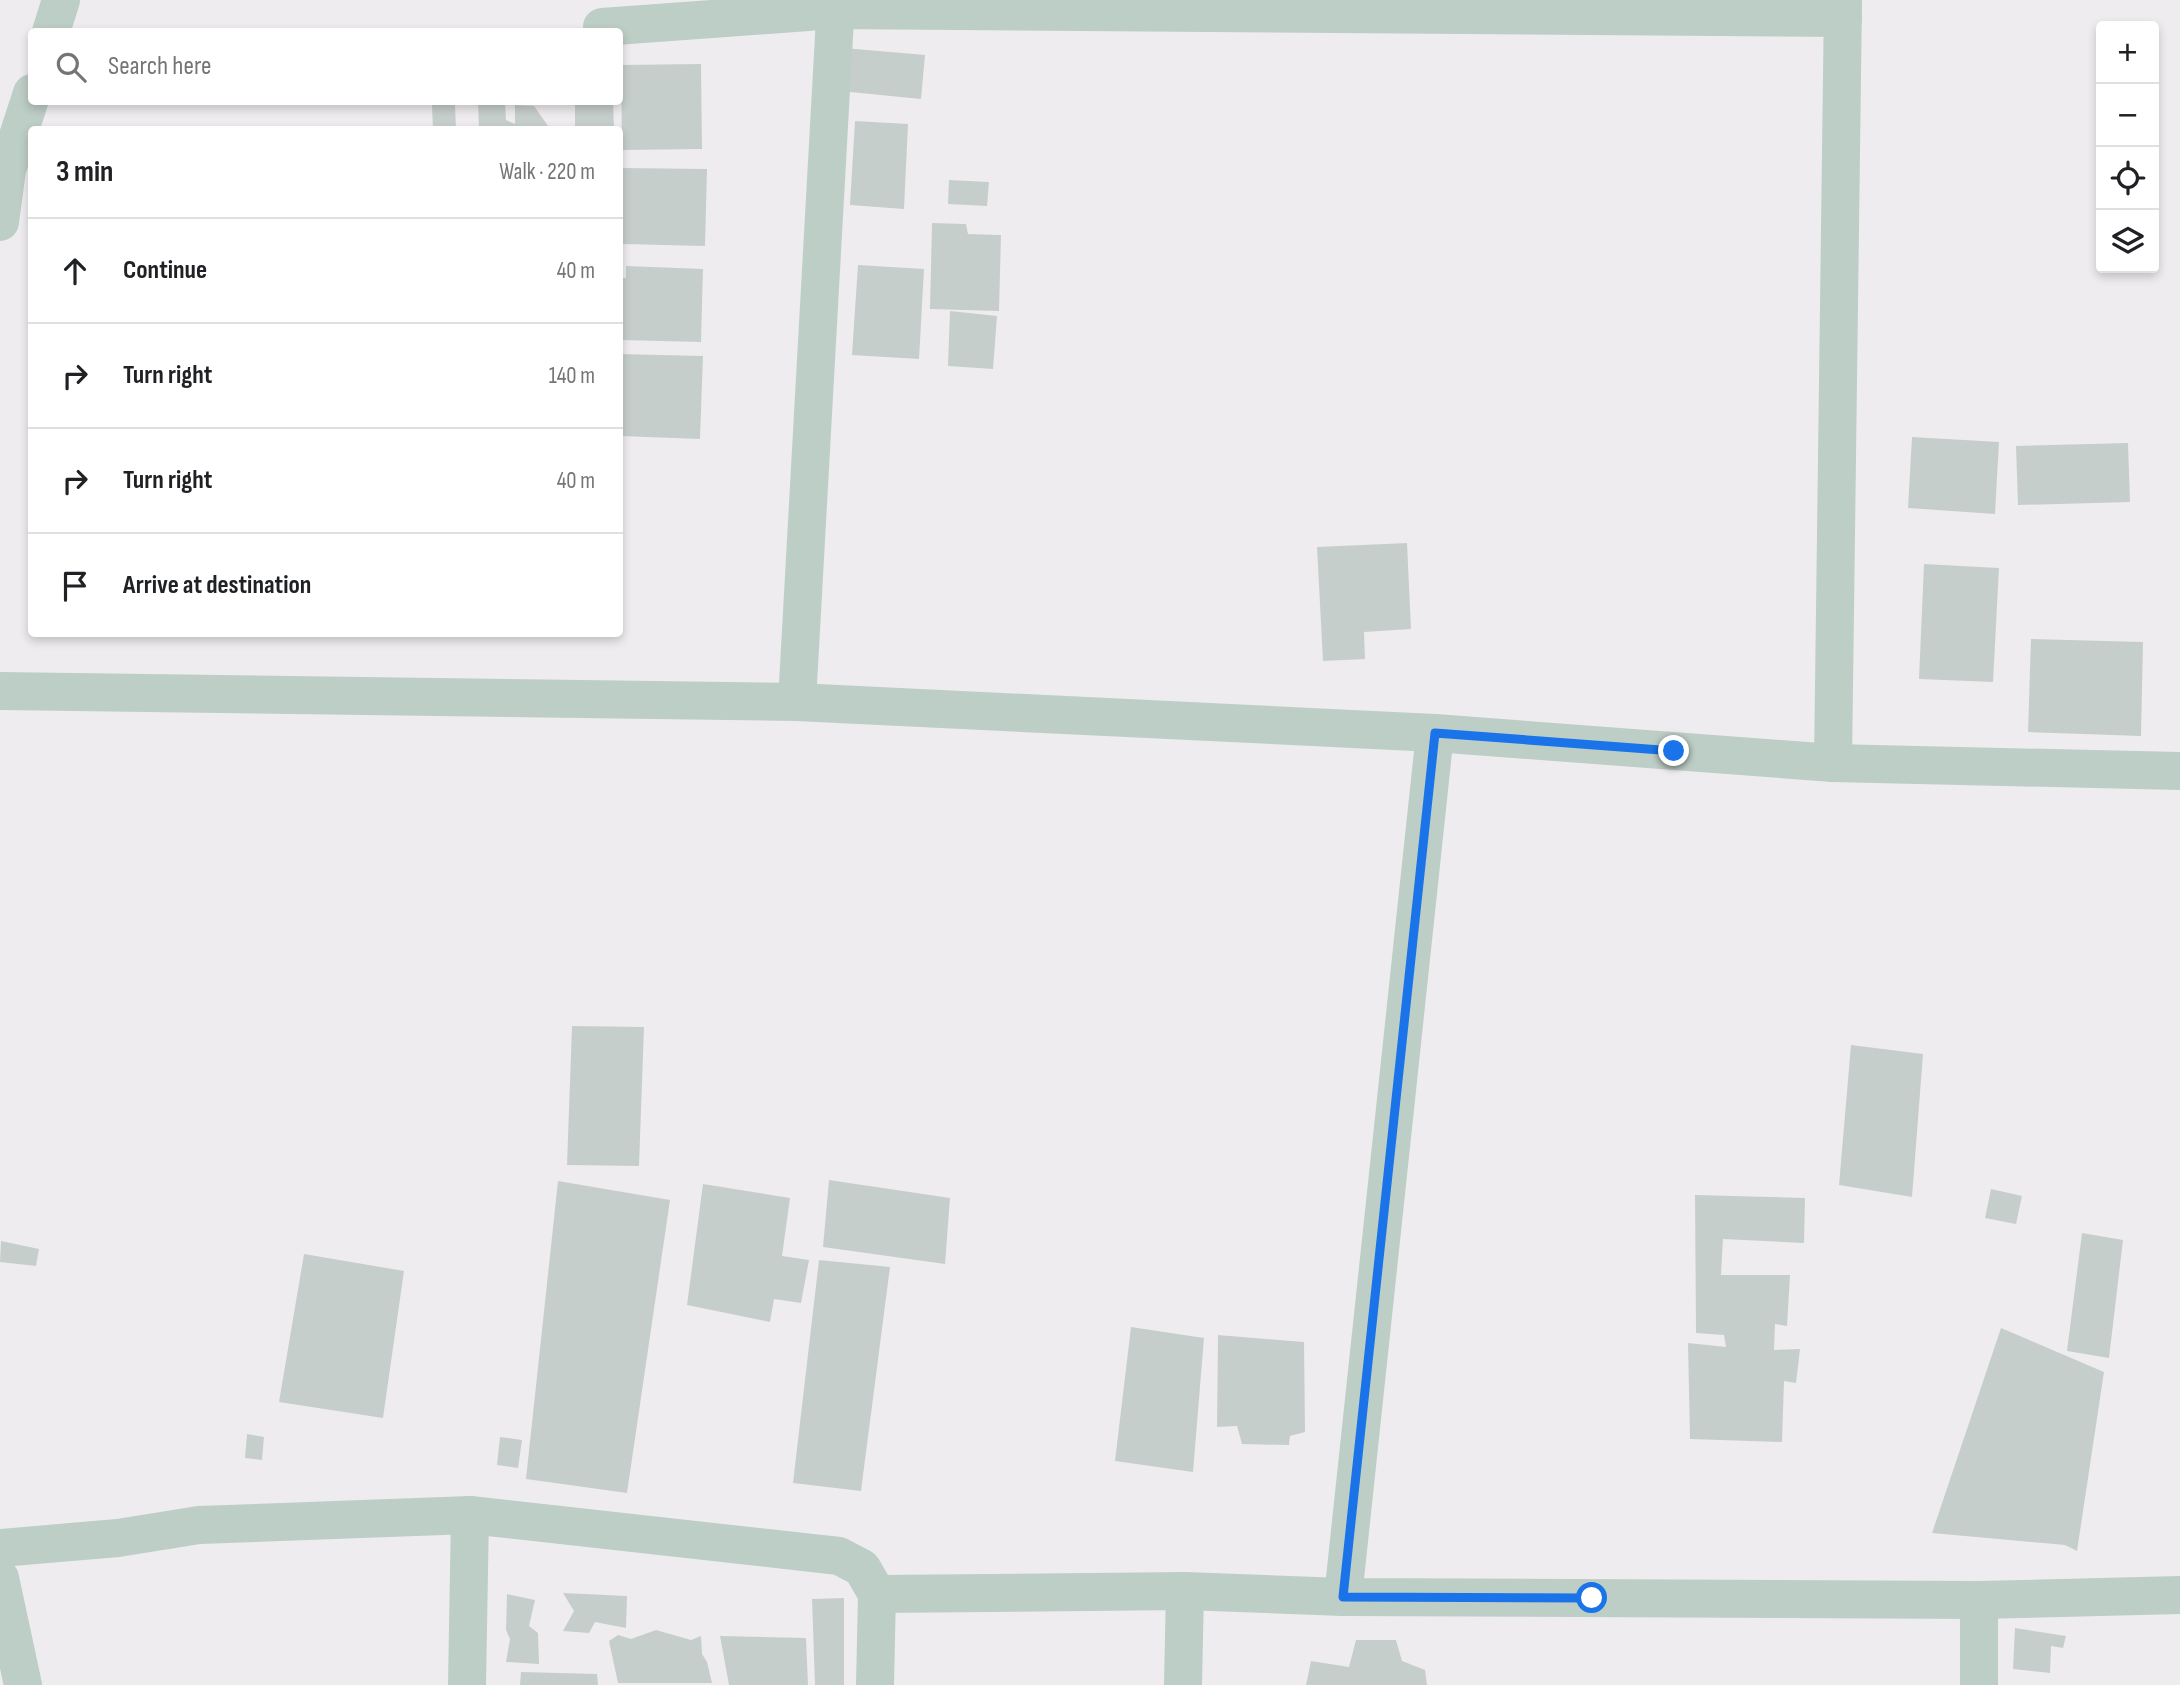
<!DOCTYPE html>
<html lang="en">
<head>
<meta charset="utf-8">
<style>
  :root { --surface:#fff; --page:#f2f2f2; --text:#202124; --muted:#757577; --line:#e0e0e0 }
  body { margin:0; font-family:"Sofia Sans Condensed",sans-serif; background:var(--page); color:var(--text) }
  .controls { position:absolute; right:21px; top:21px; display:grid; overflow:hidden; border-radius:7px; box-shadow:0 4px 10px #0003 }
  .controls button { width:63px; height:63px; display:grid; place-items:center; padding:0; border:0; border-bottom:2px solid var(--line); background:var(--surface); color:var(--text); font:35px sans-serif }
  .stop { position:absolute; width:21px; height:21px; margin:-16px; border:5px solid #1a73e8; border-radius:50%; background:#fff }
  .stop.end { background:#1a73e8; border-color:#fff; box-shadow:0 2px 7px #0008 }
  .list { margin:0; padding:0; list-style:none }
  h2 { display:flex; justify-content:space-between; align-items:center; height:91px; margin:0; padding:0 28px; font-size:30px }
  h2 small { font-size:23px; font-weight:400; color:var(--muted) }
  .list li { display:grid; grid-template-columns:46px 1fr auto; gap:21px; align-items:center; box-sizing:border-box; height:105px; padding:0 28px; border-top:2px solid var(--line) }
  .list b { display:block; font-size:26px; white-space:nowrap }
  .list em { font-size:23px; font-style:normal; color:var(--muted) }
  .icon { flex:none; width:38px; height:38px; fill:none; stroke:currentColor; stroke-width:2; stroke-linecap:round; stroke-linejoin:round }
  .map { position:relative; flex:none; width:2180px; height:1685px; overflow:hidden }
  .search { position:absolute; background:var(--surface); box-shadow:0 4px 10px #0003; left:28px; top:28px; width:595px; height:77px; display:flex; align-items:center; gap:18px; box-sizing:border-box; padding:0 24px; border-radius:7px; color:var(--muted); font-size:26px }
  .panel { position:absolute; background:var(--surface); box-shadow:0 4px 10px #0003; left:28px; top:126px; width:595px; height:511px; border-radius:7px }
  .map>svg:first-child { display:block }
</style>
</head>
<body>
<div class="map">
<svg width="2180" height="1685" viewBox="0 0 2180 1685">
  <rect width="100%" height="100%" fill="#efecef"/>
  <!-- building -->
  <g fill="#c6cecc">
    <polygon points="844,48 925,55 921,99 840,91"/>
    <polygon points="701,64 702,149 622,150 621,65"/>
    <polygon points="478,102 505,102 506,120 515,124 515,105 534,106 551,130 479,130"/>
    <polygon points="575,102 613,102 614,130 575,130"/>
    <polygon points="432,105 455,105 456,130 433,130"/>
    <polygon points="855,121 908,124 904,209 850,205"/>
    <polygon points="622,168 707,169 705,246 622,244"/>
    <polygon points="949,180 989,182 987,206 948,204"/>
    <polygon points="932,223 966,224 968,234 1001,235 999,311 930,309"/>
    <polygon points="858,265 924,269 919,359 852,355"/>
    <polygon points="626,266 703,269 701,342 620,340 620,278 626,278"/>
    <polygon points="950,311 997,316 993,369 948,366"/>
    <polygon points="620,354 703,356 700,439 620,436"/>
    <polygon points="1912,437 1999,442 1995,514 1908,508"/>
    <polygon points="2128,443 2130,502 2018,505 2016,446"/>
    <polygon points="1407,543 1411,629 1364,632 1365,659 1323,661 1317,547"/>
    <polygon points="1924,564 1999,568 1993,682 1919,679"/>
    <polygon points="2031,639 2143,642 2141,736 2028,732"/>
    <polygon points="572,1026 644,1027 639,1166 567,1165"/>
    <polygon points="1851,1045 1923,1054 1912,1197 1839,1185"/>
    <polygon points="829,1180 950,1198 945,1264 823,1247"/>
    <polygon points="558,1181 670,1200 627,1493 526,1479"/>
    <polygon points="703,1184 790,1198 782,1256 809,1260 801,1303 774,1299 770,1322 687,1305"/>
    <polygon points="1991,1189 2022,1196 2016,1224 1985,1218"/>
    <polygon points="1695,1195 1805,1198 1804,1243 1723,1239 1721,1275 1790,1275 1787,1326 1775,1324 1774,1350 1800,1349 1796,1383 1784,1381 1782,1442 1690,1439 1688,1343 1726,1347 1724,1335 1696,1333"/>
    <polygon points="2082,1233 2123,1240 2109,1358 2067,1351"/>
    <polygon points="1,1241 39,1249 36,1266 0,1262"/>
    <polygon points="304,1254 404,1271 383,1418 279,1402"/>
    <polygon points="819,1260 890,1267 861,1491 793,1483"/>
    <polygon points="1131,1327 1204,1338 1193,1472 1115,1461"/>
    <polygon points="2001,1328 2104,1372 2077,1551 2065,1545 1932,1533"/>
    <polygon points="1218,1335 1304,1342 1305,1432 1290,1436 1289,1445 1242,1444 1237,1426 1217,1427"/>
    <polygon points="247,1434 264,1437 262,1460 245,1458"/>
    <polygon points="500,1437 522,1440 518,1468 497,1465"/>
    <polygon points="563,1593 627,1596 626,1628 595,1622 589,1633 563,1631 574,1611"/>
    <polygon points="507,1594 535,1600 529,1626 538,1633 539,1664 506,1662 510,1639 506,1630"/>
    <polygon points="844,1598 844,1685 815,1685 812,1599"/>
    <polygon points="2015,1628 2066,1636 2063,1648 2051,1646 2050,1673 2013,1669"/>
    <polygon points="656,1630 691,1640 701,1636 702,1654 707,1662 712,1683 618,1683 609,1641 618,1635 631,1639"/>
    <polygon points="720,1636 806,1638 808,1685 729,1685"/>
    <polygon points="1356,1640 1396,1640 1402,1661 1425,1670 1427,1685 1306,1685 1311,1661 1349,1667"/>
    <polygon points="521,1672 597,1674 598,1685 520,1685"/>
  </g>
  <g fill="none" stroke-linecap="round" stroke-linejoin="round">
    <!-- street -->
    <g stroke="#bdcec6" stroke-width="38">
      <polyline points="602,27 835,10 1843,18"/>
      <polyline points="51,32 61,0"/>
      <polyline points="0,222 7,170 32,93"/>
      <polyline points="0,691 797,702 1435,733 1833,763 2180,771"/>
      <polyline points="797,702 836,0"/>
      <polyline points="1833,763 1843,0"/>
      <polyline points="0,1548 118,1538 199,1525 470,1515 839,1556 862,1568 877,1594 875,1685"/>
      <polyline points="0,1578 23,1685"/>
      <polyline points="877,1594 1185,1591 1343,1597 1979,1600 2180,1595"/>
      <polyline points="1343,1597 1435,733"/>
      <polyline points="467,1685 470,1515"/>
      <polyline points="1183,1685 1185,1591"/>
      <polyline points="1979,1685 1979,1600"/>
    </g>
  </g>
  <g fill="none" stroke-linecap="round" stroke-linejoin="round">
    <!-- route -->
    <polyline stroke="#1a73e8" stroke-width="9" points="1592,1598 1343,1597 1435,733 1674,751"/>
  </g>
</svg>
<div class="controls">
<button>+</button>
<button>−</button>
<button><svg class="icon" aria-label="locate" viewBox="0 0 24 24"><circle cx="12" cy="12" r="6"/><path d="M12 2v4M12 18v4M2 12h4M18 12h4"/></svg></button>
<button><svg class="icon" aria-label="layers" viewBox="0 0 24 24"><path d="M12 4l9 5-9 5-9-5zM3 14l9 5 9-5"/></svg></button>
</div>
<div class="stop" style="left:1592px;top:1598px"></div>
<div class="stop end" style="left:1674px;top:751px"></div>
<div class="search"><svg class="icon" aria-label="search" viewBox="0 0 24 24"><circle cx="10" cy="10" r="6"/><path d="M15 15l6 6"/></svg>Search here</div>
<section class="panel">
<h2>3 min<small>Walk · 220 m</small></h2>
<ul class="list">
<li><svg class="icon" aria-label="ahead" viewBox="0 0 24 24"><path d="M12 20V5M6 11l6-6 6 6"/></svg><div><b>Continue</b></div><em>40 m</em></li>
<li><svg class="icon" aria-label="right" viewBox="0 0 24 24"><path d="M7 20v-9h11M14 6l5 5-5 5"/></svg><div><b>Turn right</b></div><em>140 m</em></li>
<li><svg class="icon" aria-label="right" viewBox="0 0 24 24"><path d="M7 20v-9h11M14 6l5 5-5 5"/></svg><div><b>Turn right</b></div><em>40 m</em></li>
<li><svg class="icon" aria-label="arrive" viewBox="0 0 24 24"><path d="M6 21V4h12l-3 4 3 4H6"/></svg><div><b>Arrive at destination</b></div></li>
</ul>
</section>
</div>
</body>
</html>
